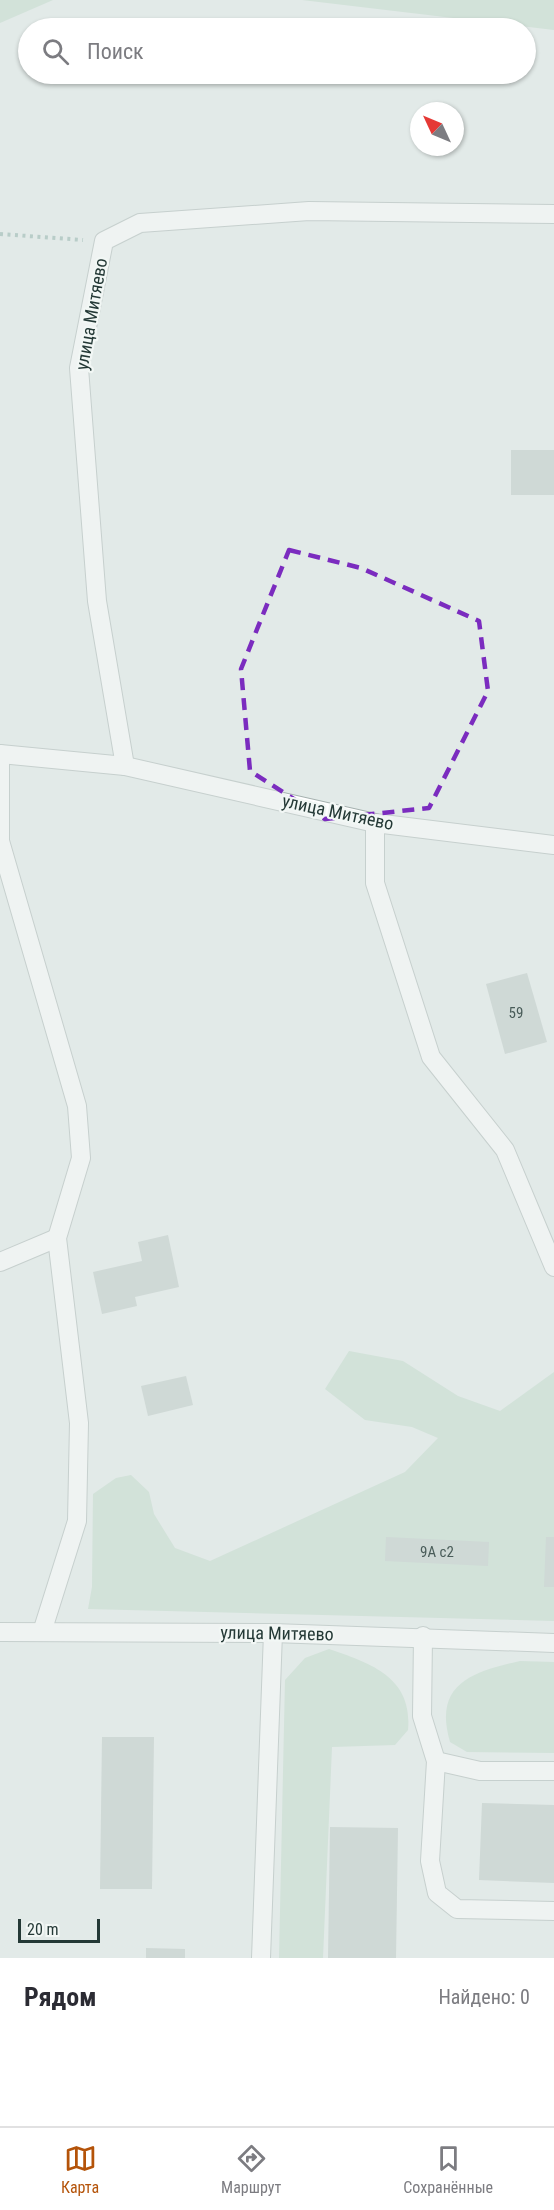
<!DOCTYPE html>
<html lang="ru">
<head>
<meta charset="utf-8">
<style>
  :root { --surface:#fff; --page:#f7f7f7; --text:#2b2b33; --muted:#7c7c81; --line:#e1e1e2; --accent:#b45309 }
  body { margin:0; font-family:"Roboto Condensed",sans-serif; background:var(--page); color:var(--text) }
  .compass { position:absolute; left:410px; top:102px; width:54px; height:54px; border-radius:50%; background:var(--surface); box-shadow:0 2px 4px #0004; rotate:314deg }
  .scale { position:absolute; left:18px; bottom:15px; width:82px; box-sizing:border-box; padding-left:6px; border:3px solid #243936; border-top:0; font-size:16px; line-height:21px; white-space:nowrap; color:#243936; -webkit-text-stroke:4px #f2f7f5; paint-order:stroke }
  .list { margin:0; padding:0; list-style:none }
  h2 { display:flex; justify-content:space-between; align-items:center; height:78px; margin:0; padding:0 24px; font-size:26px }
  h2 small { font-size:20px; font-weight:400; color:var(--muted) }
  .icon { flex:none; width:33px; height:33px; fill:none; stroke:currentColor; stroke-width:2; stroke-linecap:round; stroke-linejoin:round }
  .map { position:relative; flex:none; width:554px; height:1958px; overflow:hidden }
  .search { position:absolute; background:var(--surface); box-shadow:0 2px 4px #0004; left:18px; right:18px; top:18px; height:66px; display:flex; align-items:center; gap:15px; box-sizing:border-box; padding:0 21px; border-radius:33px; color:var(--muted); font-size:22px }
  .sheet { height:168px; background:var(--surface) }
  nav { display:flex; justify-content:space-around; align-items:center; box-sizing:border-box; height:84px; border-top:2px solid var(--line); background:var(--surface); font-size:16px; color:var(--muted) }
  nav a { display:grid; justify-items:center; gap:3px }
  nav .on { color:var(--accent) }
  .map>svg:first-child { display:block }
</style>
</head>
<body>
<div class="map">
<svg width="554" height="1958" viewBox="0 0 554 1958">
  <rect width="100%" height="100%" fill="#e2eae8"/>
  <!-- green -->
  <g fill="#bed9c8">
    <polygon points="0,0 53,0 0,23"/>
    <polygon points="302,0 554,0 554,30"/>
    <polygon points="349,1351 403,1361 458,1396 500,1411 554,1372 554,1621 88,1609 92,1587 93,1494 116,1478 131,1475 149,1492 154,1514 175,1548 210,1561 405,1472 438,1438 412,1427 365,1420 325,1389"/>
    <path d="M329,1649C370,1663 413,1677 408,1730L395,1745L332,1747L323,1958H279L285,1680L305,1658Z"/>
    <path d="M520,1661L554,1662V1753L467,1752L450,1742C433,1684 472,1672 520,1661Z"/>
  </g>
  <!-- building -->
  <g fill="#b8c5c1">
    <rect x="511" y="450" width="43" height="45"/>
    <polygon points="527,973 547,1042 505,1054 486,984"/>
    <polygon points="168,1235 179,1287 135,1297 137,1306 102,1314 93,1272 142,1261 138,1242"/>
    <polygon points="186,1376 193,1405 148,1416 141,1386"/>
    <polygon points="386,1537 489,1542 488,1566 385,1561"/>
    <polygon points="546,1537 554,1537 554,1587 544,1587"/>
    <polygon points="102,1737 154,1737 152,1889 100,1889"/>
    <polygon points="482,1803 554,1805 554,1883 479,1880"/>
    <polygon points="330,1827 398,1828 396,1958 328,1958"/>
    <polygon points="146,1948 185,1949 185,1958 146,1958"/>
  </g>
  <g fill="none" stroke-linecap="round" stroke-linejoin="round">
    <defs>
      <g id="minor">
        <polyline points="0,754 0,841 77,1106 81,1158 57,1238 79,1423 77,1521 42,1632"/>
        <polyline points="0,754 125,766 375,823 554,845"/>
        <polyline points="125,766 97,601 79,368 104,241 140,223 309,211 554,214"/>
        <polyline points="375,823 375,883 431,1057 505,1150 554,1267"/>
        <polyline points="0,1262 57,1238"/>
        <polyline points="0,1632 273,1633 554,1643"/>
        <polyline points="423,1636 422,1716 436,1761 430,1861 437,1893 457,1909 554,1911"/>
        <polyline points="436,1761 480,1771 554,1771"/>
        <polyline points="261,1958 273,1633"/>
      </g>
    </defs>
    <!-- minor casing -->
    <use href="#minor" stroke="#a5b1af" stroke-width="20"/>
    <!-- path -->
    <polyline stroke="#86aaa3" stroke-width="4" stroke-dasharray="3 4.5" stroke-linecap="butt" points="0,234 83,240"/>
    <!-- minor -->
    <use href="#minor" stroke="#fff" stroke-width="18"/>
  </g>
  <!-- marked area -->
  <path d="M0 0H554V1958H0ZM289,550L361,568L479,621L488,691L429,808L325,819L250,771L241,669Z" fill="#e2eae8" fill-opacity=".55" fill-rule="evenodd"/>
  <path fill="none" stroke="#7b2cbf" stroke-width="4.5" stroke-dasharray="12 8" stroke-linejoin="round" d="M289,550L361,568L479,621L488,691L429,808L325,819L250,771L241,669Z"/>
  <g text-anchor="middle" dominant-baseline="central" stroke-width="4.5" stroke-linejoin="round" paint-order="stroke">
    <!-- number labels -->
    <g font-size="15" fill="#495c59">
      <text x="516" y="1013">59</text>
      <text x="437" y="1552">9А с2</text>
    </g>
    <!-- street labels -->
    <g font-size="18" fill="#243936" stroke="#f2f7f5">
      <text transform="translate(91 314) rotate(-80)">улица Митяево</text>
      <text transform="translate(338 812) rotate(12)">улица Митяево</text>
      <text transform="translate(277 1633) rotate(1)">улица Митяево</text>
    </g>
  </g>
</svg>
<svg class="compass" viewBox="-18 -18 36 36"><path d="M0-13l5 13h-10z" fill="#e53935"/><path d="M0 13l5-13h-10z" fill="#7c7c81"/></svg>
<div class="scale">20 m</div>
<div class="search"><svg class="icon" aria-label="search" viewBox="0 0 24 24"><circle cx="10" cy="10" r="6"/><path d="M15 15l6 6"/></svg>Поиск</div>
</div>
<section class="sheet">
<h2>Рядом<small>Найдено: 0</small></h2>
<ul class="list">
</ul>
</section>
<nav>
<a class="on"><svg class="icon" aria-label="map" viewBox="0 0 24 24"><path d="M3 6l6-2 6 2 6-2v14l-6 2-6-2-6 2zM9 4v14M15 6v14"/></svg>Карта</a>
<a><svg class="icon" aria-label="directions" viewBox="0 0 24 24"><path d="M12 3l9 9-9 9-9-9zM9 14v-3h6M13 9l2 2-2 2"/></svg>Маршрут</a>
<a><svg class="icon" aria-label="saved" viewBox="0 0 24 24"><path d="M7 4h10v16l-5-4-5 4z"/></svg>Сохранённые</a>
</nav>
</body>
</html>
